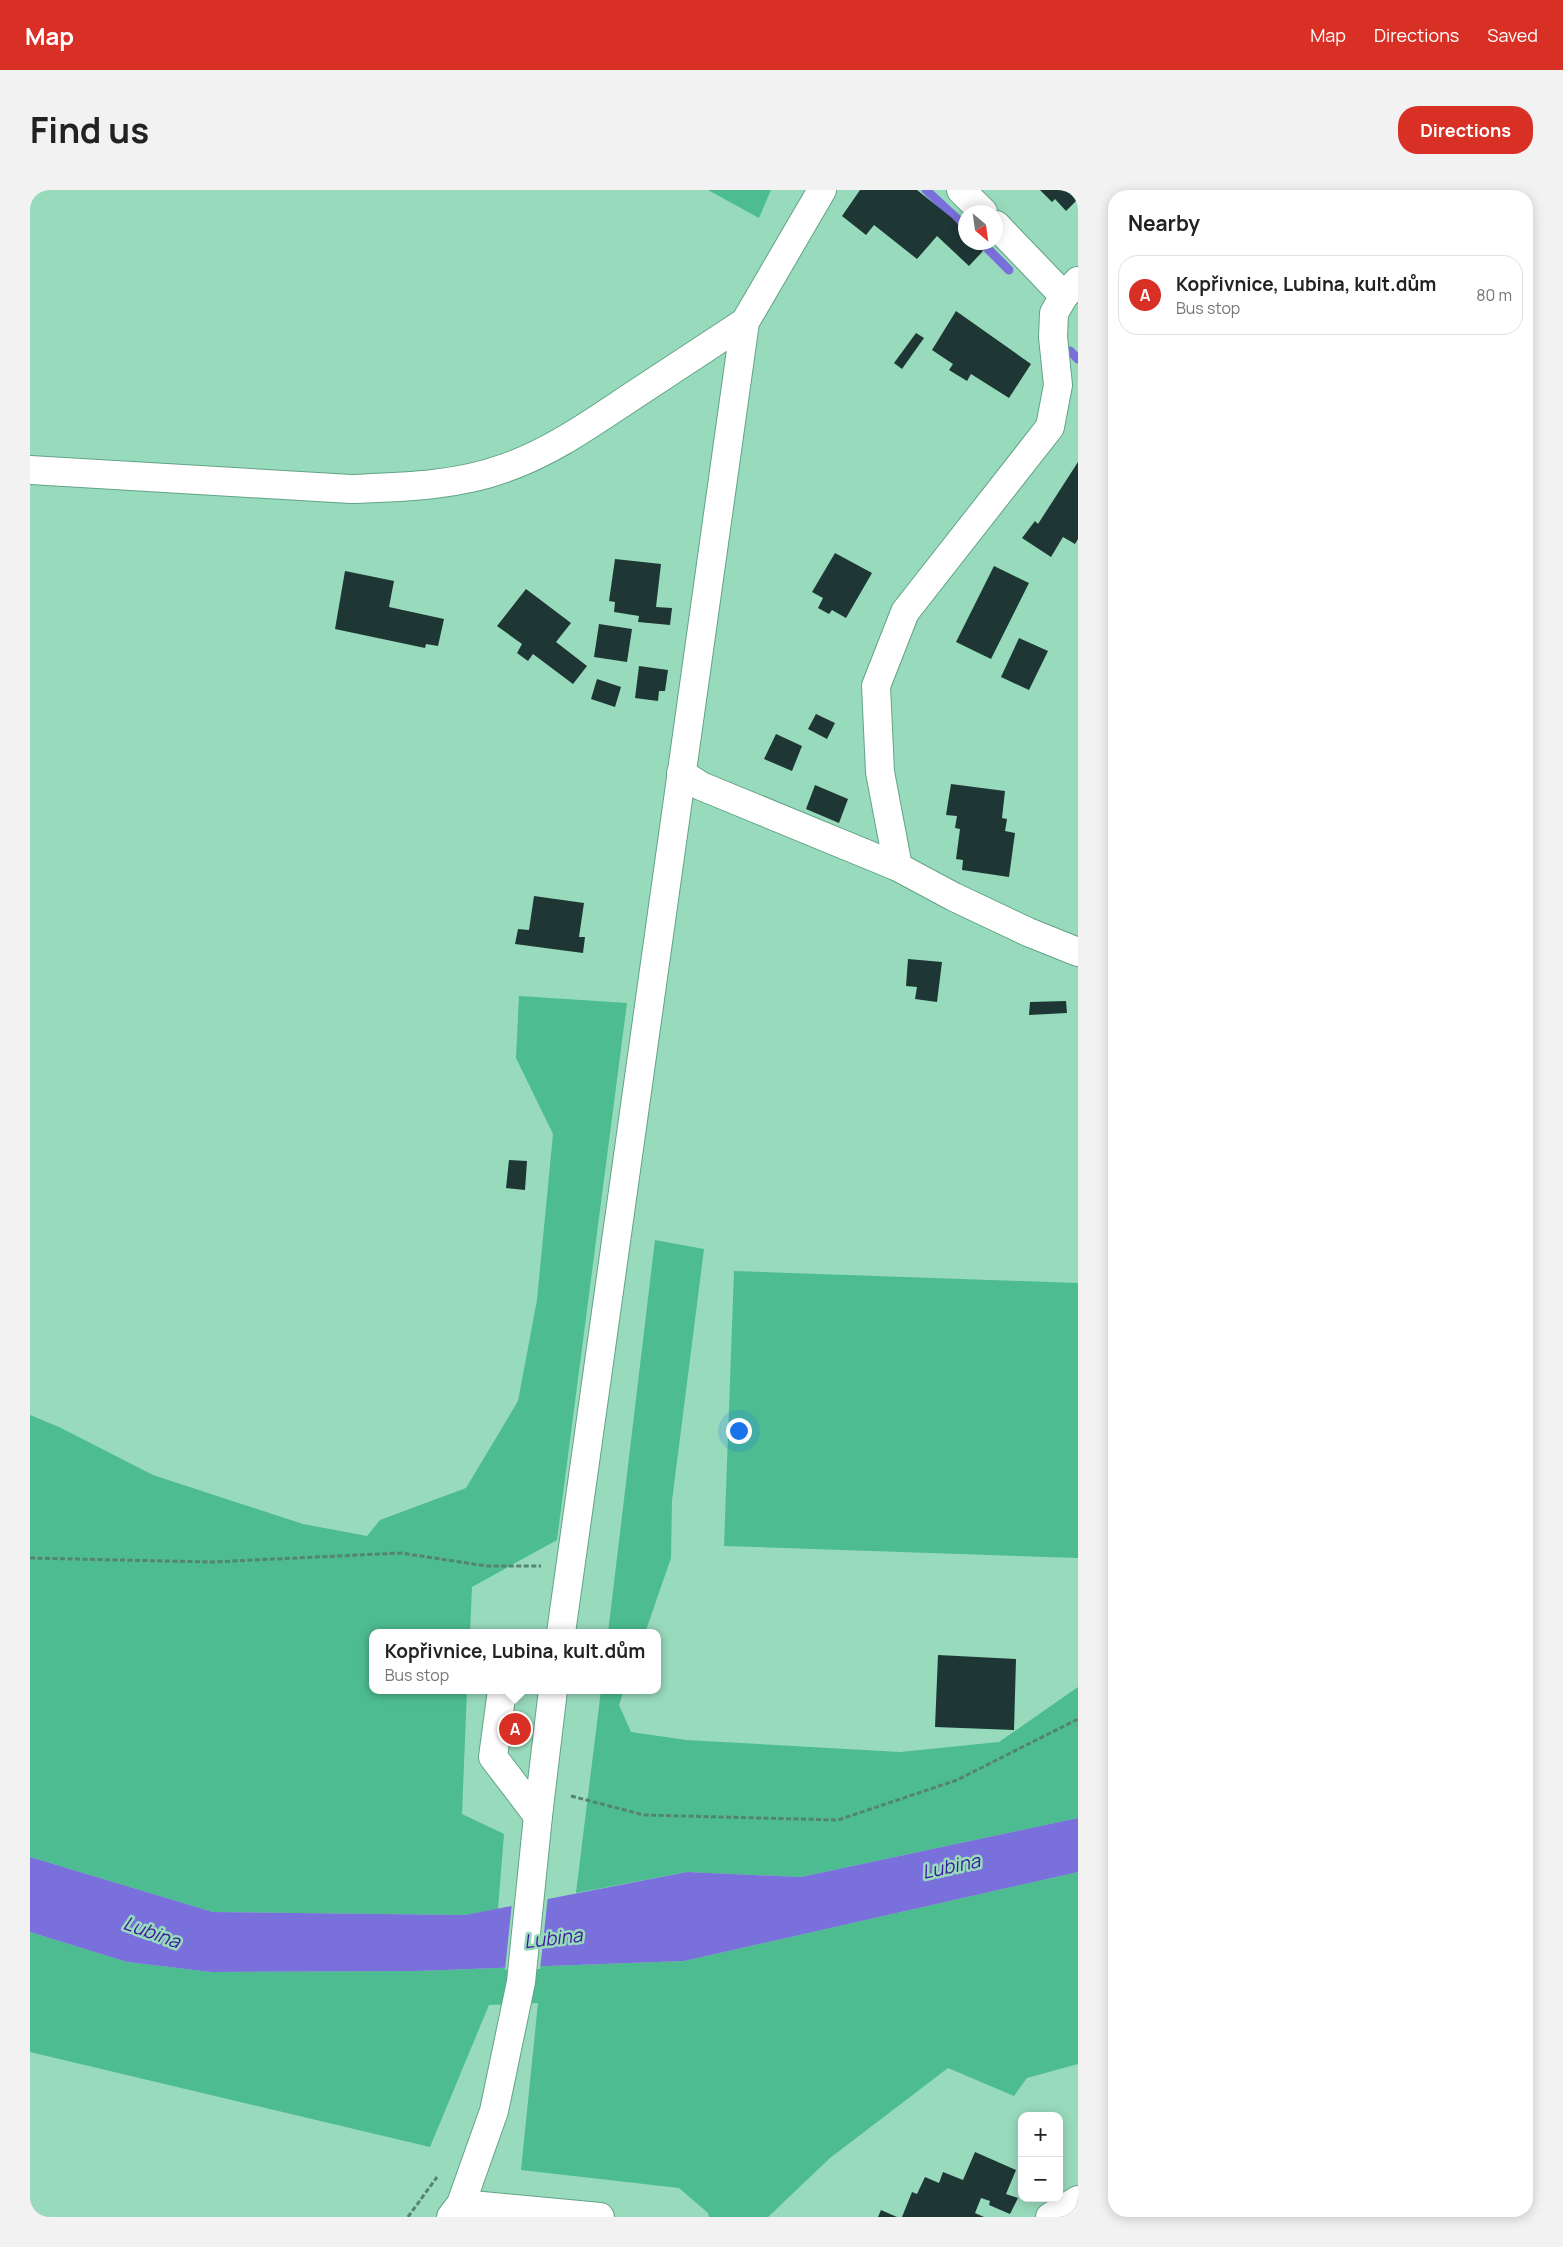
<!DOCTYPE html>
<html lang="en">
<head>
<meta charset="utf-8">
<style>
  :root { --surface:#fff; --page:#f2f2f2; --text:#222; --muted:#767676; --line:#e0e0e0; --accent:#d93025 }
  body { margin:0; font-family:Manrope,sans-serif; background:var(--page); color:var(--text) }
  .controls { position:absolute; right:15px; bottom:15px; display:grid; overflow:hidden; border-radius:10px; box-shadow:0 2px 12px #0003 }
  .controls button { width:45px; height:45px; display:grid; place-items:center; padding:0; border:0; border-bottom:1px solid var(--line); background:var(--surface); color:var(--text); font:25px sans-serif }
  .compass { position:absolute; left:928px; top:15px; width:45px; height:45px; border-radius:50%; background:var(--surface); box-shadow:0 2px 12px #0003; rotate:151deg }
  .you { position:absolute; left:708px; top:1240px; width:18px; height:18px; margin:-12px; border:4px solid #fff; border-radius:50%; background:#1a73e8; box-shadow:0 0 0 8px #1a73e833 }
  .badge { display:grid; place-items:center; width:32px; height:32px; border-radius:50%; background:var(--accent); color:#fff; font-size:16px; font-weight:700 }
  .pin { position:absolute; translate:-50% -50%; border:2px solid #fff; box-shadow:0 1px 5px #0006 }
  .popup { position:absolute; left:339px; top:1439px; width:292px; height:65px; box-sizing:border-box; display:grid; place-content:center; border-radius:10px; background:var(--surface); filter:drop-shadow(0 1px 4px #0005); font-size:16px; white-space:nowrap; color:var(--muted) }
  .popup b { font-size:19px; color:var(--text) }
  .popup::after { content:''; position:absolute; left:50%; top:100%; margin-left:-10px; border:10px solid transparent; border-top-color:var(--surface) }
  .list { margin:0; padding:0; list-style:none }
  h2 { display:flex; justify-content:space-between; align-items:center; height:65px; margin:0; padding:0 20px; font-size:21px }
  h2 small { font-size:16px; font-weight:400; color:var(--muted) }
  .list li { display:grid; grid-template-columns:32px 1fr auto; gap:15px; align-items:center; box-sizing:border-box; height:80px; margin:0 10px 10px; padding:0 10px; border:1px solid var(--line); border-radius:20px }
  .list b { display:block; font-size:19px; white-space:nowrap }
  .list p { margin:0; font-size:16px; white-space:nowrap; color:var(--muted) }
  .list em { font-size:16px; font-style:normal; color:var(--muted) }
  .map { position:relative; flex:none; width:1048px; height:2027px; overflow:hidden; border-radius:20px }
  header { display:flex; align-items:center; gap:30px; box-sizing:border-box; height:70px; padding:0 25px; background:var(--accent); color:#fff }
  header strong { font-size:24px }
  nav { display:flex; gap:28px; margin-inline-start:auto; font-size:18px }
  .intro { display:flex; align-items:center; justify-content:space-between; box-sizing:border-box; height:120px; padding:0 30px }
  h1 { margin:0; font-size:35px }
  .button { padding:12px 22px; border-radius:20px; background:var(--accent); color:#fff; font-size:18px; font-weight:700 }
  main { display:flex; gap:30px; padding:0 30px }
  aside { flex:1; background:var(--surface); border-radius:20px; box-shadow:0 2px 12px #0003 }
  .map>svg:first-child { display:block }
</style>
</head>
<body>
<header>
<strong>Map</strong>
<nav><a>Map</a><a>Directions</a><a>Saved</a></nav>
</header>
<div class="intro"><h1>Find us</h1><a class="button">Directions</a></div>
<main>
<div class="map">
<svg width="1048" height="2027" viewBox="0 0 1048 2027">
  <rect width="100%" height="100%" fill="#98dabc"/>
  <!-- green -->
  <g fill="#4dbc91">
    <polygon points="678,0 741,0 729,28"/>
    <polygon points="489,806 597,813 527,1350 442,1397 440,1443 342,1443 342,1500 437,1500 432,1624 474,1644 468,1719 435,1725 183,1722 0,1667 0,1225 29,1237 123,1285 273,1334 337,1346 350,1330 436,1298 488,1211 507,1110 523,944 486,868"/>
    <polygon points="625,1050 674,1059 642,1311 641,1368 615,1443 578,1443"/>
    <polygon points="704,1081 1048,1093 1048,1368 694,1356"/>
    <polygon points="1048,1497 1048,1628 771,1687 657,1682 546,1703 571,1500 594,1500 589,1515 601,1542 656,1550 870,1562 969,1552"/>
    <polygon points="1048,1682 1048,1874 997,1888 984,1906 918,1878 800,1968 738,2027 679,2027 678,2023 649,1998 491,1980 508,1813 459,1815 400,1957 0,1862 0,1742 97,1772 181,1782 388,1781 654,1771"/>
  </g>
  <!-- water -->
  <polygon fill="#7970db" points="1048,1628 1048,1682 654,1771 388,1781 181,1782 97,1772 0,1742 0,1667 183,1722 435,1725 657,1682 771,1687"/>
  <!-- pier -->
  <polygon fill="#98dabc" points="518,1706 510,1779 475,1780 482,1713"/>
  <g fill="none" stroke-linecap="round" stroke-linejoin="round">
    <!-- stream -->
    <g stroke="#7970db" stroke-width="9">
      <polyline points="896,0 936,37"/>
      <polyline points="951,52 979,80"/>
      <polyline points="1040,161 1048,169"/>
    </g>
  </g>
  <!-- building -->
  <g fill="#1e3734">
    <polygon points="830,0 887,0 922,28 936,43 936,52 945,52 953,61 939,76 907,46 887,69 844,35 836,45 812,26"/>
    <polygon points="1010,0 1048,0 1048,9 1036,21 1025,9 1022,12"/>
    <polygon points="926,121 1001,174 979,208 941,184 937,191 919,180 923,174 902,160"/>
    <polygon points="886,143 894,148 872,179 864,173"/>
    <polygon points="1048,272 1048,349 1045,354 1033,347 1021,367 992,348 1005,331 1008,334"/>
    <polygon points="805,363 842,383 816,428 802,420 799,424 788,418 793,408 782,402"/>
    <polygon points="585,369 631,374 626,417 642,418 640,435 608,432 609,426 584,422 585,412 579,411"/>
    <polygon points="964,376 999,393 961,469 926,452"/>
    <polygon points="315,381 364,391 359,417 414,429 408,456 396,454 395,458 305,439"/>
    <polygon points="496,399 541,433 526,452 557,476 543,494 503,464 498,471 487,463 492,454 467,436"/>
    <polygon points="569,434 602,439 597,472 564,467"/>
    <polygon points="989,448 1018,461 999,500 971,487"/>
    <polygon points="609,476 638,480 635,501 629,501 628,511 605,508"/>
    <polygon points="567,489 591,497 585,517 561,509"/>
    <polygon points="786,524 805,533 797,549 778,539"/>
    <polygon points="746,544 772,556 762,581 734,569"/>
    <polygon points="921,594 975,601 972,628 977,629 975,641 985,643 979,687 932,680 933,670 926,669 930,639 925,638 927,626 916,625"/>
    <polygon points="785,595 818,609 809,633 776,619"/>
    <polygon points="504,706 554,713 549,747 555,747 553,763 485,754 488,739 499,740"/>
    <polygon points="878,769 912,772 907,812 885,809 887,797 876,796"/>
    <polygon points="1036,811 1037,823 999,825 1000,812"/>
    <polygon points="479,970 497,971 495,1000 476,998"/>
    <polygon points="908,1465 986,1469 984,1540 905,1537"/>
    <polygon points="945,1962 986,1980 976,2004 988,2008 980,2024 959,2015 960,2011 951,2008 945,2023 954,2027 872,2027 882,2002 887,2004 895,1987 909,1993 913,1982 933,1990"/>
    <polygon points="851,2020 867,2027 848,2027"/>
  </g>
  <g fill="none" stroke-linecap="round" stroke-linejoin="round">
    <defs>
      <g id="minor">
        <polyline points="931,0 953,22"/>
        <polyline points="966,35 1034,106"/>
        <path d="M0,280L321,299C372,297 426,296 475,278C519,263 559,235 598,209C637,183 676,158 715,132"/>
        <polyline points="651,583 671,596 868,677 924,707 998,742 1048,762"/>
        <polyline points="868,677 850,582 846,496 875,422 1020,237 1028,195 1023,147 1024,123 1034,106 1048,91"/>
        <polyline points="531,1443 715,132 792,0"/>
        <polyline points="472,1500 463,1567 508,1626"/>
        <polyline points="431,2014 570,2027"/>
        <polyline points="421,2027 431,2014 464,1921 491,1792 508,1626 523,1500"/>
        <polyline points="1020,2027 1048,2010"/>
      </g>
    </defs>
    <!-- minor casing -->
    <use href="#minor" stroke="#62a386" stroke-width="30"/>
    <!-- path -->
    <g stroke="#54846f" stroke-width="3" stroke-dasharray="5 2.5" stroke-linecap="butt">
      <polyline points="0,1368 182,1372 371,1363 457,1376 511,1376"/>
      <polyline points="541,1606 614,1625 808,1630 927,1590 1048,1529"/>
      <polyline points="378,2027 407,1987"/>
    </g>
    <!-- minor -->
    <use href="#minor" stroke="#fff" stroke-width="28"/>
  </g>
  <g text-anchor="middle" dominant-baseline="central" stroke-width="5" stroke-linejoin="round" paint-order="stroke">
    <!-- water labels -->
    <g font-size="19" font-style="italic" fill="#3d199b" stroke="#98dabc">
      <text transform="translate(921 1676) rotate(-12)">Lubina</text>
      <text transform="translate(122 1742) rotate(20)">Lubina</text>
      <text transform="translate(523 1748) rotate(-7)">Lubina</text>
    </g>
  </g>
</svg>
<div class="controls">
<button>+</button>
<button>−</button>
</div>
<svg class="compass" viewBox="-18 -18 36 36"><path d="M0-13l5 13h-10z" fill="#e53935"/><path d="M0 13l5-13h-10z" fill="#767676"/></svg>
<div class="you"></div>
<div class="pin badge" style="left:485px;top:1539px">A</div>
<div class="popup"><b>Kopřivnice, Lubina, kult.dům</b>Bus stop</div>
</div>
<aside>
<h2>Nearby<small></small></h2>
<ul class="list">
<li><span class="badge">A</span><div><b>Kopřivnice, Lubina, kult.dům</b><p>Bus stop</p></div><em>80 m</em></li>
</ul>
</aside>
</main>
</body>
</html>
